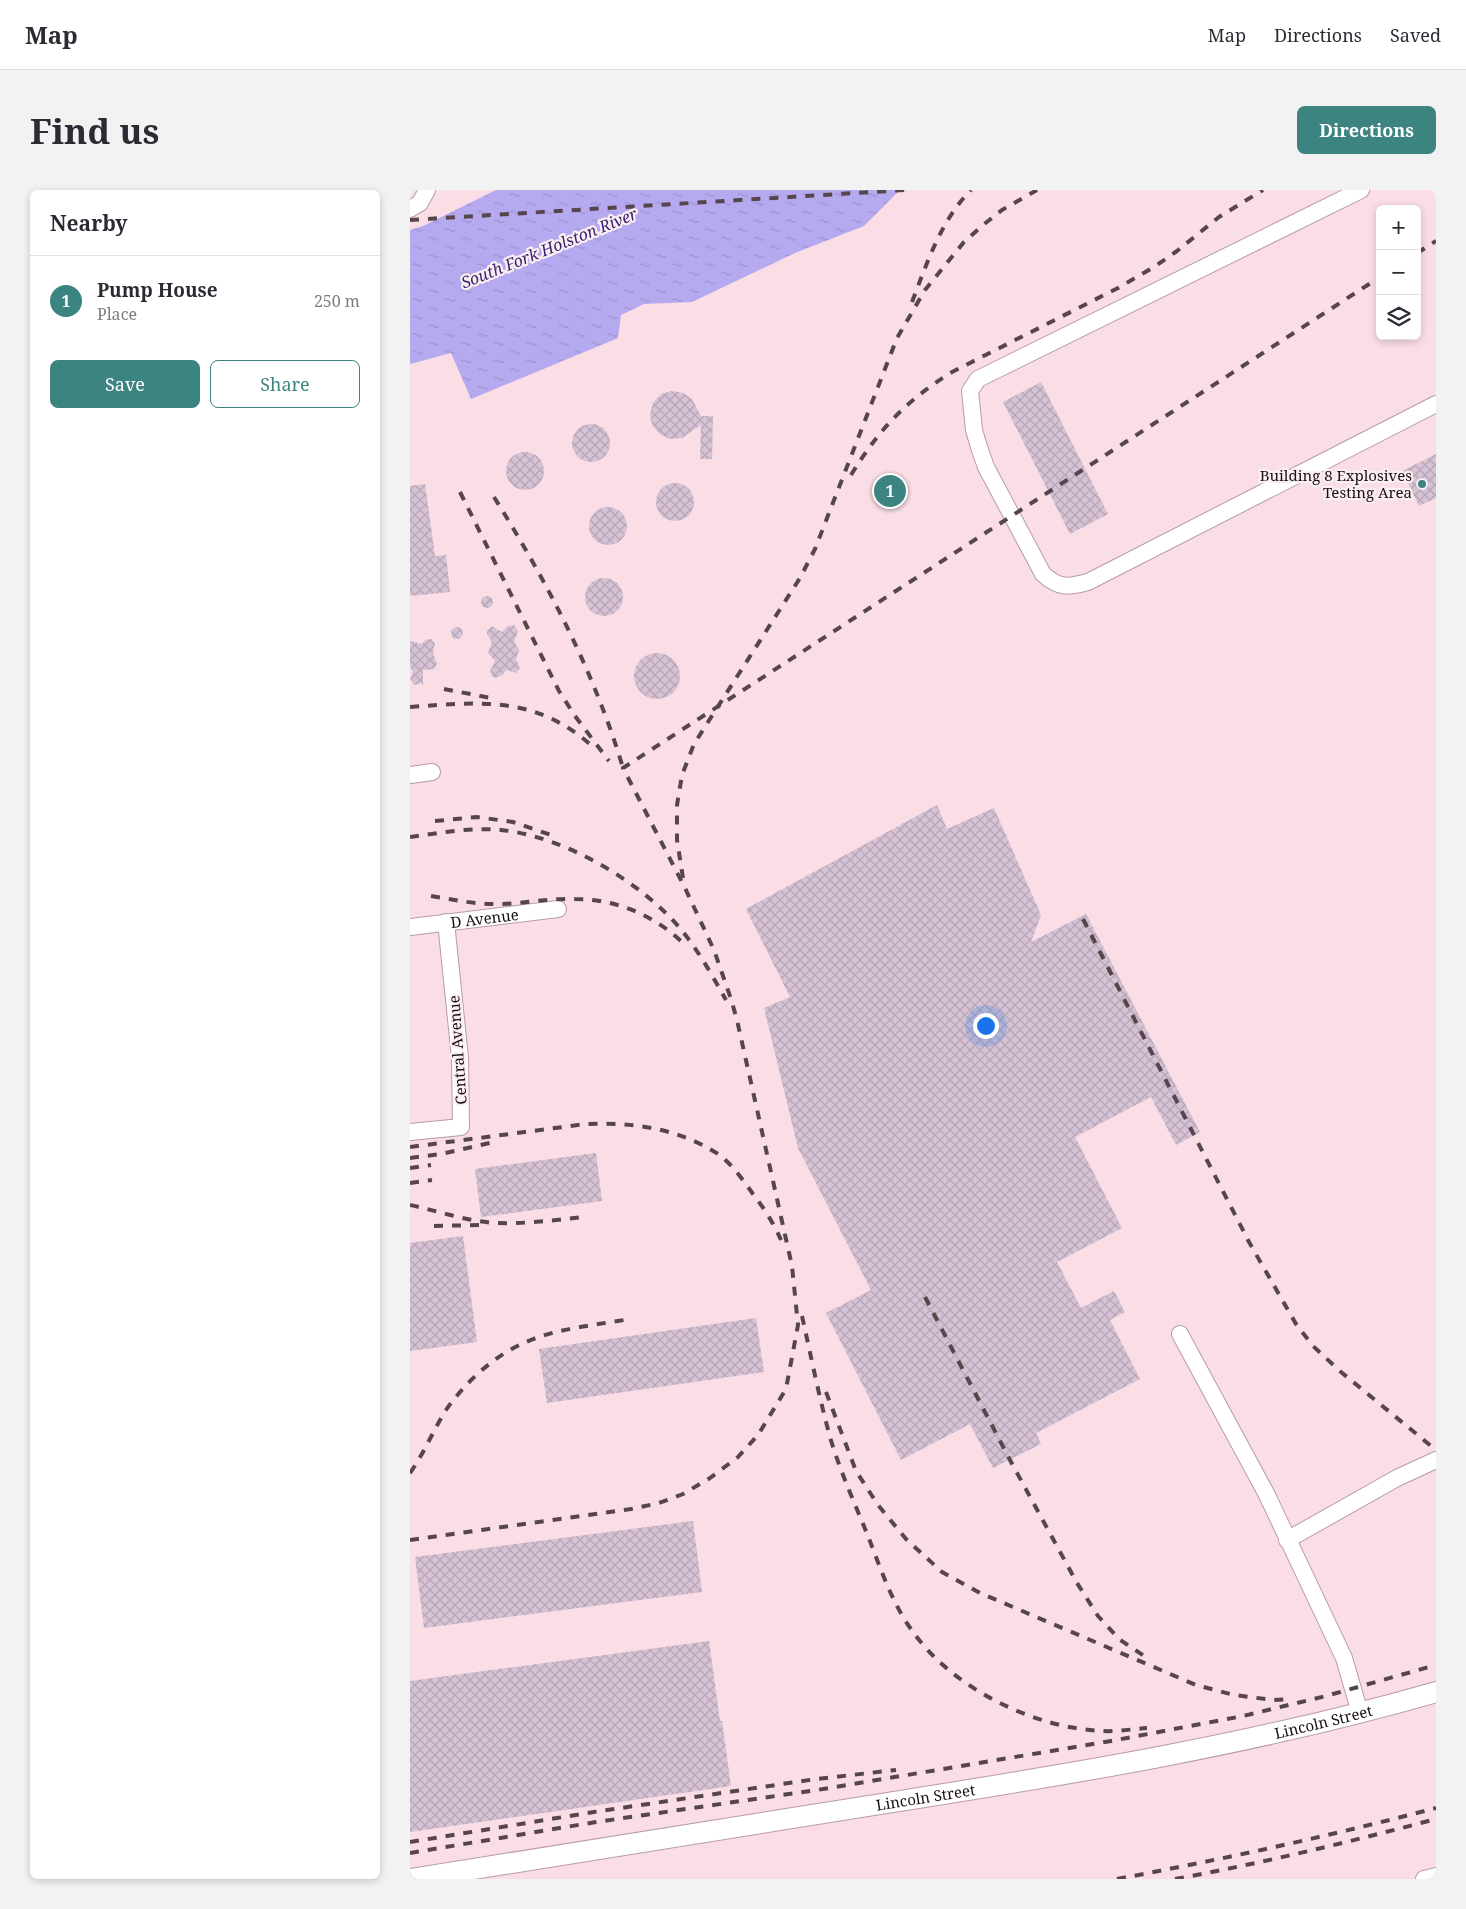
<!DOCTYPE html>
<html lang="en">
<head>
<meta charset="utf-8">
<style>
  :root { --surface:#fff; --page:#f2f2f3; --text:#2b2b33; --muted:#7c7c81; --line:#e1e1e2; --accent:#3c8480 }
  body { margin:0; font-family:"Noto Serif",serif; background:var(--page); color:var(--text) }
  .controls { position:absolute; right:15px; top:15px; display:grid; overflow:hidden; border-radius:8px; box-shadow:0 2px 8px #0003 }
  .controls button { width:45px; height:45px; display:grid; place-items:center; padding:0; border:0; border-bottom:1px solid var(--line); background:var(--surface); color:var(--text); font:25px sans-serif }
  .you { position:absolute; left:575px; top:835px; width:18px; height:18px; margin:-12px; border:4px solid #fff; border-radius:50%; background:#1a73e8; box-shadow:0 0 0 8px #1a73e833 }
  .badge { display:grid; place-items:center; width:32px; height:32px; border-radius:50%; background:var(--accent); color:#fff; font-size:16px; font-weight:700 }
  .pin { position:absolute; translate:-50% -50%; border:2px solid #fff; box-shadow:0 1px 5px #0006 }
  .list { margin:0; padding:0; list-style:none }
  h2 { display:flex; justify-content:space-between; align-items:center; height:65px; margin:0; padding:0 20px; font-size:21px }
  h2 small { font-size:16px; font-weight:400; color:var(--muted) }
  .list li { display:grid; grid-template-columns:32px 1fr auto; gap:15px; align-items:center; box-sizing:border-box; height:90px; padding:0 20px; border-top:1px solid var(--line) }
  .list b { display:block; font-size:19px; white-space:nowrap }
  .list p { margin:0; font-size:16px; white-space:nowrap; color:var(--muted) }
  .list em { font-size:16px; font-style:normal; color:var(--muted) }
  .actions { display:flex; gap:10px; padding:15px 20px }
  .actions a { flex:1; padding:11px 0; border:1px solid var(--accent); border-radius:8px; text-align:center; font-size:18px; color:var(--accent) }
  .actions .main { background:var(--accent); color:#fff }
  .icon { flex:none; width:28px; height:28px; fill:none; stroke:currentColor; stroke-width:2; stroke-linecap:round; stroke-linejoin:round }
  .map { position:relative; flex:none; width:1026px; height:1689px; overflow:hidden; border-radius:8px }
  header { display:flex; align-items:center; gap:30px; box-sizing:border-box; height:70px; padding:0 25px; background:var(--surface); border-bottom:1px solid var(--line) }
  header strong { font-size:24px }
  nav { display:flex; gap:28px; margin-inline-start:auto; font-size:18px }
  .intro { display:flex; align-items:center; justify-content:space-between; box-sizing:border-box; height:120px; padding:0 30px }
  h1 { margin:0; font-size:35px }
  .button { padding:12px 22px; border-radius:8px; background:var(--accent); color:#fff; font-size:18px; font-weight:700 }
  main { display:flex; gap:30px; padding:0 30px }
  aside { flex:1; background:var(--surface); border-radius:8px; box-shadow:0 2px 8px #0003 }
  .map>svg:first-child { display:block }
</style>
</head>
<body>
<header>
<strong>Map</strong>
<nav><a>Map</a><a>Directions</a><a>Saved</a></nav>
</header>
<div class="intro"><h1>Find us</h1><a class="button">Directions</a></div>
<main>
<aside>
<h2>Nearby<small></small></h2>
<ul class="list">
<li><span class="badge">1</span><div><b>Pump House</b><p>Place</p></div><em>250 m</em></li>
</ul>
<div class="actions"><a class="main">Save</a><a>Share</a></div>
</aside>
<div class="map">
<svg width="1026" height="1689" viewBox="0 0 1026 1689">
  <defs>
    <pattern id="water-ripples" width="26" height="14" patternUnits="userSpaceOnUse" patternTransform="scale(1.25)"><rect width="26" height="14" fill="#b5aaf0"/><path d="M2 4q2-2 4 0t4 0M15 11q2-2 4 0t4 0" fill="none" stroke="#9b91cd"/></pattern>
    <pattern id="building-cross-hatch" width="8" height="8" patternUnits="userSpaceOnUse" patternTransform="scale(1.25)"><rect width="8" height="8" fill="#d5c2d5"/><path d="M0 0l8 8M0 8l8-8" fill="none" stroke="#b6a6b6"/></pattern>
  </defs>
  <rect width="100%" height="100%" fill="#fadde5"/>
  <!-- water -->
  <polygon fill="url(#water-ripples)" points="86,0 490,0 454,36 385,63 282,112 234,114 211,125 208,148 61,209 41,163 0,174 0,40 13,36"/>
  <!-- building -->
  <g fill="url(#building-cross-hatch)">
    <polygon points="631,192 698,324 660,344 593,212"/>
    <polygon points="262,201 273,203 282,209 292,228 292,226 303,226 302,269 290,269 291,235 272,248 260,249 250,244 242,235 240,224 243,213 251,204"/>
    <circle cx="181" cy="253" r="19"/>
    <circle cx="115" cy="281" r="19"/>
    <polygon points="1026,264 1026,308 1009,316 992,281"/>
    <polygon points="480,287 491,310 480,316 469,292"/>
    <circle cx="265" cy="312" r="19"/>
    <polygon points="15,294 25,366 36,365 40,402 0,406 0,296"/>
    <circle cx="198" cy="336" r="19"/>
    <circle cx="194" cy="407" r="19"/>
    <circle cx="77" cy="412" r="6"/>
    <polygon points="104,435 108,441 104,452 109,460 106,469 110,478 106,483 97,480 91,486 85,488 82,486 80,481 85,471 78,463 82,452 77,444 77,441 82,436 92,442 98,436"/>
    <circle cx="47" cy="443" r="6"/>
    <polygon points="21,449 25,453 23,463 27,474 24,479 13,480 13,496 11,493 5,495 0,489 3,482 0,477 0,451 12,454 15,450"/>
    <circle cx="247" cy="486" r="23"/>
    <polygon points="527,615 537,639 584,618 631,725 621,752 676,724 790,942 766,955 741,907 665,947 712,1038 647,1072 671,1118 704,1101 715,1122 700,1130 730,1189 626,1243 631,1254 583,1278 560,1234 491,1270 416,1123 461,1100 388,958 354,818 380,807 336,719"/>
    <polygon points="186,963 192,1011 71,1027 65,979"/>
    <polygon points="53,1046 67,1152 0,1161 0,1053"/>
    <polygon points="346,1128 354,1182 137,1213 129,1159"/>
    <polygon points="283,1331 292,1402 14,1438 5,1367"/>
    <polygon points="299,1451 310,1531 312,1531 321,1596 0,1642 0,1491"/>
  </g>
  <g fill="none" stroke-linecap="round" stroke-linejoin="round">
    <defs>
      <g id="minor">
        <path d="M951,0L568,189L560,201L564,240L569,257L576,277L633,384C649,399 659,397 678,392L1026,214"/>
        <polyline points="0,19 10,13 17,0"/>
        <polyline points="0,585 22,582"/>
        <path id="s1" d="M0,737L148,719"/>
        <polyline points="0,942 51,937 50,868 36,732"/>
        <polyline points="770,1144 857,1305 934,1468 950,1523"/>
        <polyline points="877,1350 987,1288 1026,1270"/>
        <polyline points="1014,1689 1026,1686"/>
      </g>
      <g id="major">
        <path id="s2" d="M1,1689C159,1664 318,1639 477,1613C662,1584 846,1554 1026,1502"/>
      </g>
    </defs>
    <!-- minor casing -->
    <use href="#minor" stroke="#b89ca4" stroke-width="18"/>
    <!-- major casing -->
    <use href="#major" stroke="#b89ca4" stroke-width="22"/>
    <!-- minor -->
    <use href="#minor" stroke="#fff" stroke-width="16"/>
    <!-- major -->
    <use href="#major" stroke="#fff" stroke-width="20"/>
    <!-- rail -->
    <g stroke="#56464b" stroke-width="4" stroke-dasharray="9 9" stroke-linecap="butt">
      <polyline points="0,30 495,0"/>
      <polyline points="1007,63 1026,51"/>
      <path d="M502,112C517,73 531,30 561,0"/>
      <path d="M441,285C469,239 497,210 542,182L708,98L744,77L767,61L809,27L853,0"/>
      <polyline points="50,302 149,501 165,526 199,571"/>
      <path d="M84,307C137,392 184,481 213,578"/>
      <polyline points="34,499 81,508"/>
      <path d="M0,517C70,512 125,505 182,556"/>
      <polyline points="25,631 67,627 103,632 144,646"/>
      <path d="M0,647C30,643 61,637 91,640C154,646 234,693 273,742C290,763 303,787 316,810"/>
      <polyline points="273,688 267,650 267,615 272,585 284,554 390,388 405,359 487,148 515,100 554,52 573,35 592,20 627,0"/>
      <path d="M21,706C45,710 68,715 93,714C117,713 141,708 165,709C207,709 247,726 277,757"/>
      <polyline points="673,729 839,1052 886,1134 903,1156 931,1182 1026,1260"/>
      <path d="M0,957L176,934C222,932 268,938 308,964C322,974 333,990 343,1004C354,1018 364,1034 371,1050"/>
      <polyline points="0,968 31,964 84,952"/>
      <polyline points="0,978 21,975"/>
      <polyline points="0,993 22,990"/>
      <path d="M0,1015C29,1021 58,1032 88,1033C116,1034 145,1030 173,1027"/>
      <polyline points="24,1036 71,1035"/>
      <polyline points="515,1107 600,1270 667,1393 688,1426 709,1449 740,1470"/>
      <path d="M392,1126C401,1166 409,1207 420,1247C430,1281 445,1314 458,1346C470,1377 482,1413 501,1439C540,1497 623,1538 692,1541C707,1542 722,1539 737,1538"/>
      <polyline points="416,1202 446,1281 468,1315 496,1349 532,1382 570,1403 786,1495 824,1505 863,1510 881,1509"/>
      <path d="M0,1283C15,1262 24,1238 38,1217C58,1190 85,1165 116,1152C148,1138 186,1135 220,1129"/>
      <polyline points="0,1350 221,1319 249,1313 273,1304 300,1288 328,1267 348,1245 376,1199 388,1135 382,1076 327,830 321,809 304,760 275,698 213,578 970,87"/>
      <polyline points="0,1652 184,1622 406,1589 486,1580"/>
      <polyline points="0,1663 186,1632 407,1600 701,1551 833,1526 916,1506 1026,1475"/>
      <path d="M707,1689C814,1669 920,1646 1026,1618"/>
      <path d="M765,1689C853,1673 939,1652 1026,1629"/>
    </g>
  </g>
  <!-- markers -->
  <circle fill="#3c8480" stroke="#fbeff2" stroke-width="2" cx="1012" cy="294" r="5"/>
  <g text-anchor="middle" dominant-baseline="central" stroke-width="4.5" stroke-linejoin="round" paint-order="stroke">
    <!-- poi labels -->
    <g font-size="15" fill="#1a1013" stroke="#fbeff2" text-anchor="end">
      <text x="1002" y="285">Building 8 Explosives<tspan x="1002" dy="17">Testing Area</tspan></text>
    </g>
    <!-- street labels -->
    <g font-size="15" fill="#1a1013" stroke="#fbeff2">
      <text stroke="none"><textPath href="#s1" startOffset="75">D Avenue</textPath></text>
      <text transform="translate(47 860) rotate(-94)">Central Avenue</text>
      <text stroke="none"><textPath href="#s2" startOffset="926">Lincoln Street</textPath></text>
      <text stroke="none"><textPath href="#s2" startOffset="521">Lincoln Street</textPath></text>
    </g>
    <!-- water labels -->
    <g font-size="16" font-style="italic" fill="#392171" stroke="#fbeff2">
      <text transform="translate(139 58) rotate(-22)">South Fork Holston River</text>
    </g>
  </g>
</svg>
<div class="controls">
<button>+</button>
<button>−</button>
<button><svg class="icon" aria-label="layers" viewBox="0 0 24 24"><path d="M12 4l9 5-9 5-9-5zM3 14l9 5 9-5"/></svg></button>
</div>
<div class="you"></div>
<div class="pin badge" style="left:480px;top:301px">1</div>
</div>
</main>
</body>
</html>
